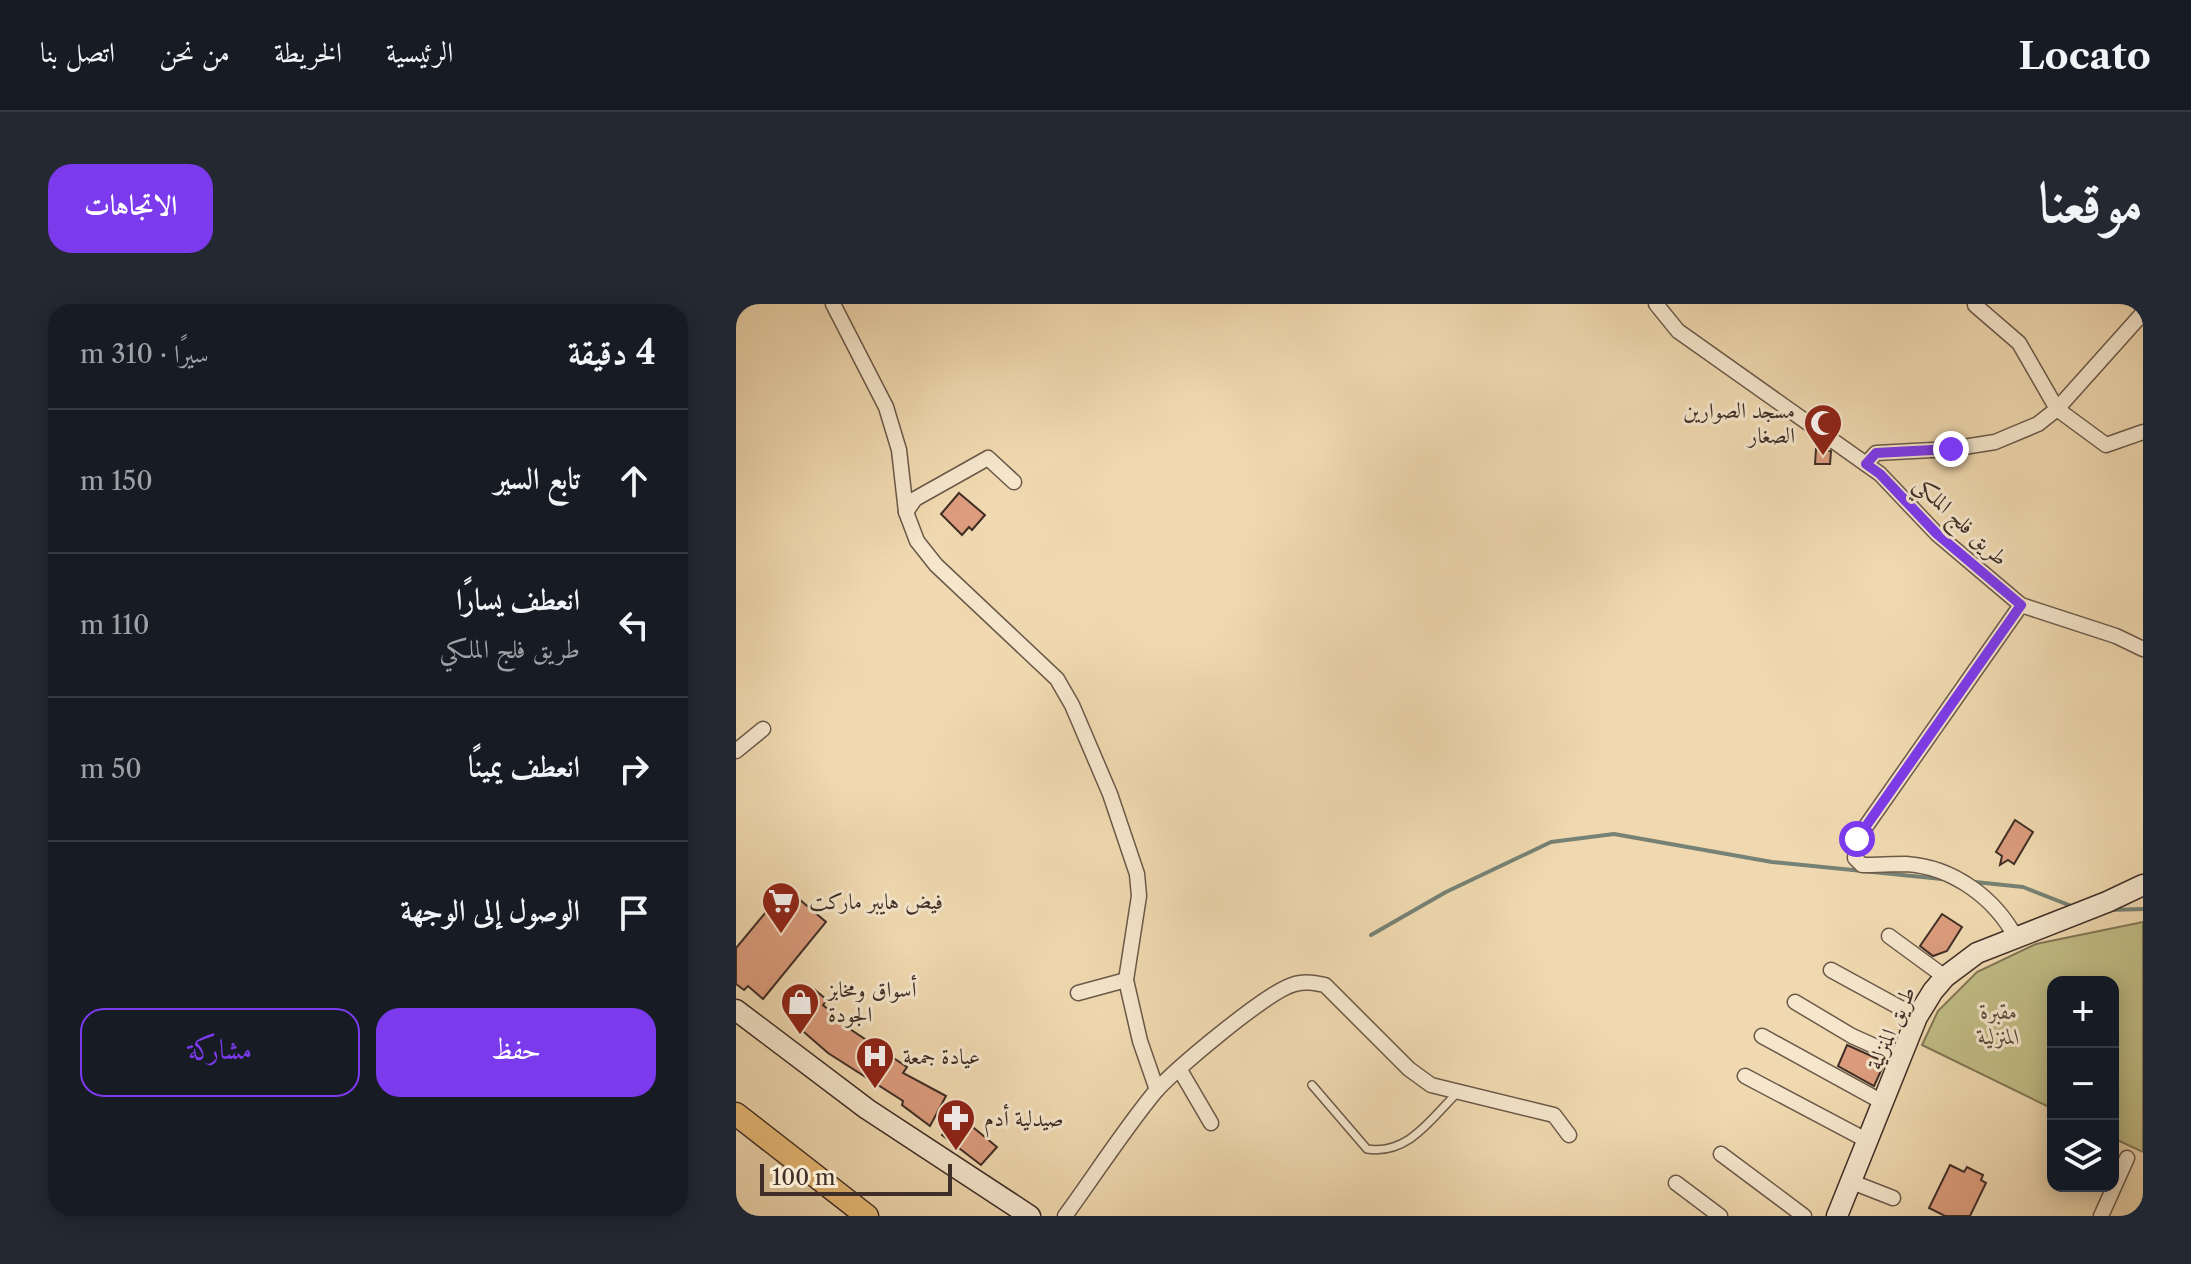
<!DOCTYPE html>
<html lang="ar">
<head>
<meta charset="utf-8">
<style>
  :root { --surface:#171b24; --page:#242831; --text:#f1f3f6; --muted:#9ea1a6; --line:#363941; --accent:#7c3aed }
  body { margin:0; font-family:"Libre Caslon Text",Amiri,serif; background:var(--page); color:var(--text); direction:rtl }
  .controls { position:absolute; right:24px; bottom:24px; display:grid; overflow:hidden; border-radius:16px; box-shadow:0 4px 20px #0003 }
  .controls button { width:72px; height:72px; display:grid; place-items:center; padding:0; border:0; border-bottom:2px solid var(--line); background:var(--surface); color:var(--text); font:40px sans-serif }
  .scale { position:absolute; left:24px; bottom:20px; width:192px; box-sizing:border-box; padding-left:8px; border:4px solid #3f2e27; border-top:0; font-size:22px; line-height:28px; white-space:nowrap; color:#3f2e27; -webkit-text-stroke:6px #f5e6cc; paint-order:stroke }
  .stop { position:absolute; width:24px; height:24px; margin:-18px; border:6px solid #7c3aed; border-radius:50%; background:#fff }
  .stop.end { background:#7c3aed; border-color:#fff; box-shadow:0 2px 8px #0008 }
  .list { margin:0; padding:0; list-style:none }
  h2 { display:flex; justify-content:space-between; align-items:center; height:104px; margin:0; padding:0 32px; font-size:34px }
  h2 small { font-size:26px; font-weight:400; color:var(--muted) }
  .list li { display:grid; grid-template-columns:52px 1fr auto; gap:24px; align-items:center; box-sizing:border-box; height:144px; padding:0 32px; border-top:2px solid var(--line) }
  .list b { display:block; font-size:30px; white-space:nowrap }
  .list p { margin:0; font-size:26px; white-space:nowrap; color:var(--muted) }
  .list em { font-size:26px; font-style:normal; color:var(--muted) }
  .actions { display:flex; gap:16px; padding:24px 32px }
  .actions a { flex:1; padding:18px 0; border:2px solid var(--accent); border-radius:24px; text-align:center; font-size:28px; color:var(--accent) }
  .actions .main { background:var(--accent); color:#fff }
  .icon { flex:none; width:44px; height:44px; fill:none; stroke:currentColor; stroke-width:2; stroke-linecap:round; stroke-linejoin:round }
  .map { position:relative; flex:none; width:1407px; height:912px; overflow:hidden; direction:ltr; border-radius:24px }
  header { display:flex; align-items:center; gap:48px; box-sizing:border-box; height:112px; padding:0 40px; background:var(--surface); border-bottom:2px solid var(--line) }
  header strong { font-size:38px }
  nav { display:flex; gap:44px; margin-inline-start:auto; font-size:28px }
  .intro { display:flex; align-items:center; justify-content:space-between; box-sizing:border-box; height:192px; padding:0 48px }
  h1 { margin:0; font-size:56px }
  .button { padding:20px 36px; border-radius:24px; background:var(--accent); color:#fff; font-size:28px; font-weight:700 }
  main { display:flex; gap:48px; padding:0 48px }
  aside { flex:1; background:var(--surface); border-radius:24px; box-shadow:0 4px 20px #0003 }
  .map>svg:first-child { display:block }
</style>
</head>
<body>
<header>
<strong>Locato</strong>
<nav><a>الرئيسية</a><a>الخريطة</a><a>من نحن</a><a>اتصل بنا</a></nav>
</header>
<div class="intro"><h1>موقعنا</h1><a class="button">الاتجاهات</a></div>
<main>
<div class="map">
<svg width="1407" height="912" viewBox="0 0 1407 912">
  <rect width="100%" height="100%" fill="#f0d9b0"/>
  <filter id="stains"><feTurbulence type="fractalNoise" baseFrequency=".0025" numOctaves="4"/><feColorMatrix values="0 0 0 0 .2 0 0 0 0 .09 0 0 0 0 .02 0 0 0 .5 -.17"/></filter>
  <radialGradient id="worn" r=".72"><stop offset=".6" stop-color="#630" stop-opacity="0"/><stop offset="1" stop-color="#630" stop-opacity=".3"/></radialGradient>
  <!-- green -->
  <polygon fill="#c1bd86" stroke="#807656" stroke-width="2" points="1407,618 1407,848 1377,834 1377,678 1317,678 1317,805 1186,741 1202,707 1241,668 1300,640"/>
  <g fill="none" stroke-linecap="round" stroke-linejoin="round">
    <!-- stream -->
    <g stroke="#768275" stroke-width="4">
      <polyline points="1239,578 1287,583 1338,603"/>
      <polyline points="1374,606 1407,605"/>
      <polyline points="635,631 710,588 815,538 878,530 1036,558 1206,575"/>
    </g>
  </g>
  <!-- building -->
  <g fill="#dc9c7d" stroke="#3f2e27" stroke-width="2">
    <polygon points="1080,145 1095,147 1094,160 1079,160"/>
    <polygon points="223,189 249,211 236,226 233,223 226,231 205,210"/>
    <polygon points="1279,516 1297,528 1278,560 1272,556 1264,561 1266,552 1260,548"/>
    <polygon points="50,584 90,618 27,695 12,682 8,686 0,680 0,644"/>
    <polygon points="1206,610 1226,623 1211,647 1197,652 1184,642"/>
    <polygon points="79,686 91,696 87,701 104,715 102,717 171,763 167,769 210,792 194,822 166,801 167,797 92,749 54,716"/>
    <polygon points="1111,741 1149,758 1138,782 1102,762"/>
    <polygon points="221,810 261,843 245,861 206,831"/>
    <polygon points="1214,861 1228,868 1231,863 1247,871 1245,876 1250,879 1234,912 1209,912 1193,904"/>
  </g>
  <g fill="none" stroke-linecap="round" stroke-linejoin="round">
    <defs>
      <path id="lane" d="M576,781L631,845C672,851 694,816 721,789"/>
      <g id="street">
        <polyline points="97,0 150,103 163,146 170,208 181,237 200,261 321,375 336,401 374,490 401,570 403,592 390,676 404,737 421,786"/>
        <polyline points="920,0 942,27 1144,170 1201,230 1285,301 1380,332 1407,345"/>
        <polyline points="1239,1 1283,39 1321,105 1370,141 1407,128"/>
        <polyline points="1130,160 1140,149 1215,145 1259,138 1302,120 1321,105 1407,9"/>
        <polyline points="170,208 179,195 252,154 278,178"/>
        <polyline points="0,447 27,425"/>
        <polyline points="1153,632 1209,673"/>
        <path d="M1280,634C1259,594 1217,563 1170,560C1156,560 1141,561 1126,561L1119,554L1121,535L1285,301"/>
        <polyline points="1095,666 1181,713"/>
        <polyline points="342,689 390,676"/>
        <polyline points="1059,698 1116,732 1165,754"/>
        <polyline points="1026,732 1148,799"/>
        <polyline points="444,766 475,819"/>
        <polyline points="1009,772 1132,837"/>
        <polyline points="985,850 1068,912"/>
        <polyline points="1116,878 1157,894"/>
        <polyline points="940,879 984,912"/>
        <path d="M329,912C359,871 387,827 419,788C438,766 533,686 559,680C569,677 579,679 589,681L673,765L695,781L818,811L833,831"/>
        <polyline points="1365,912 1391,854"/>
      </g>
      <g id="secondary">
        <polyline points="0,706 131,805 294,912"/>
        <polyline points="1101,912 1181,713 1197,687 1209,673 1241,649 1371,598 1407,581"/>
      </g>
      <polyline id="primary" points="0,810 131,912"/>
    </defs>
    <!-- lane casing -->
    <use href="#lane" stroke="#6b5949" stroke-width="10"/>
    <!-- street casing -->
    <use href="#street" stroke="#6b5949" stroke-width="17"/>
    <!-- secondary casing -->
    <use href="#secondary" stroke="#3f2e27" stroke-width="23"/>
    <!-- primary casing -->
    <use href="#primary" stroke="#3f2e27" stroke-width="25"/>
    <!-- lane -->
    <use href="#lane" stroke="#f5e6cc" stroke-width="7"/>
    <!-- street -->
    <use href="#street" stroke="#f5e6cc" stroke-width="14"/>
    <!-- secondary -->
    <use href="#secondary" stroke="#f5e6cc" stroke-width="20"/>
    <!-- primary -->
    <use href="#primary" stroke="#e8bc78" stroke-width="22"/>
  </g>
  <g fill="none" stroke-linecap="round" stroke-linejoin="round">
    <!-- route -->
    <polyline stroke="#7c3aed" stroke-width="10" points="1121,535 1285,301 1201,230 1144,170 1130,160 1140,149 1215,145"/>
  </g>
  <!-- icons -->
  <defs>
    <symbol id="mosque-pin" viewBox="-11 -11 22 30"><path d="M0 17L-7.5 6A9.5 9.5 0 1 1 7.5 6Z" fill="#8f2418" stroke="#f5e6cc"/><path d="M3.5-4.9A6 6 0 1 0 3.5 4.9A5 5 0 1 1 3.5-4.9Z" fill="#fff"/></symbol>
    <symbol id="supermarket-pin" viewBox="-11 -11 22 30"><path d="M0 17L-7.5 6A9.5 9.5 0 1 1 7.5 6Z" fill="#8f2418" stroke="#f5e6cc"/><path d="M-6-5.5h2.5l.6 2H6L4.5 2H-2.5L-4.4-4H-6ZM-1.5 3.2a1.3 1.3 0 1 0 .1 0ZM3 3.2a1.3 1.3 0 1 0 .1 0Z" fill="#fff"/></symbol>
    <symbol id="shop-pin" viewBox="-11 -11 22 30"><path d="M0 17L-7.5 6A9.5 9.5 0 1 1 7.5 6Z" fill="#8f2418" stroke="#f5e6cc"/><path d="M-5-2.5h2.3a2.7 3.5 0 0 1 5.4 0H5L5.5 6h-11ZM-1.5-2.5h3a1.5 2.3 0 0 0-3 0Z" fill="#fff"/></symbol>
    <symbol id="hospital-pin" viewBox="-11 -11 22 30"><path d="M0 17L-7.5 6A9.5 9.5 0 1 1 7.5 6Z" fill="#8f2418" stroke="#f5e6cc"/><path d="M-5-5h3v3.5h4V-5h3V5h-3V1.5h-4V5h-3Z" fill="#fff"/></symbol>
    <symbol id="pharmacy-pin" viewBox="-11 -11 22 30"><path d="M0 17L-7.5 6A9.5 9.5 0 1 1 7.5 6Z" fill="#8f2418" stroke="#f5e6cc"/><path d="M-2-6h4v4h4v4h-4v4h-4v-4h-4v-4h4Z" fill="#fff"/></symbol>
  </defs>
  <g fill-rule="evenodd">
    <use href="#mosque-pin" x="1065" y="97" width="44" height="60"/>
    <use href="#supermarket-pin" x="23" y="575" width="44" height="60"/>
    <use href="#shop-pin" x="42" y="676" width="44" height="60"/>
    <use href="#hospital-pin" x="117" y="730" width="44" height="60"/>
    <use href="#pharmacy-pin" x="198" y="792" width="44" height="60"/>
  </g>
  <g text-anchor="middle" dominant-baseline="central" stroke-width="6" stroke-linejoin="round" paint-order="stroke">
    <!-- poi labels -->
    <g font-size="22" fill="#3f2e27" stroke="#f5e6cc" text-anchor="start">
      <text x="1059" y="106" text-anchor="end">مسجد الصوارين<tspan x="1059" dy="25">الصغار</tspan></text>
      <text x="73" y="597">فيض هايبر ماركت</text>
      <text x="92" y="685">أسواق ومخابز<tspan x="92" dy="25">الجودة</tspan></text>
      <text x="167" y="752">عيادة جمعة</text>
      <text x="248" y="814">صيدلية أدم</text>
    </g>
    <!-- street labels -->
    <g font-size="22" fill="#3f2e27" stroke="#f5e6cc">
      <text transform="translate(1225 217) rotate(43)">طريق فلج الملكي</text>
      <text transform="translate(1155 724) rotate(-66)">طريق المنزلية</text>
    </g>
    <!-- park labels -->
    <g font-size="22" font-style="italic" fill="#594b3a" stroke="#f5e6cc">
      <text x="1263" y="707">مقبرة<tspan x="1263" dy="25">المنزلية</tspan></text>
    </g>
  </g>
  <rect width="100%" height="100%" filter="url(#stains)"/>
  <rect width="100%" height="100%" fill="url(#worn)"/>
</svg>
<div class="controls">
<button>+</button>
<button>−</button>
<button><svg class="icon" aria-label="layers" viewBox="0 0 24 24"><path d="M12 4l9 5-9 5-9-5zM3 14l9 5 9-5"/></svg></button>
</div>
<div class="scale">100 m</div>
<div class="stop" style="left:1121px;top:535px"></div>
<div class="stop end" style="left:1215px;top:145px"></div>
</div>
<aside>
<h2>4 دقيقة<small>سيرًا · 310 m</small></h2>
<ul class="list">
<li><svg class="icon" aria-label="ahead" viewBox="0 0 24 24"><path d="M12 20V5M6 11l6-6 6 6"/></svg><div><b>تابع السير</b></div><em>150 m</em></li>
<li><svg class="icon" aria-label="left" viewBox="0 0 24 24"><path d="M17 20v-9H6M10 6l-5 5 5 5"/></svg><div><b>انعطف يسارًا</b><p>طريق فلج الملكي</p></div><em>110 m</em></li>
<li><svg class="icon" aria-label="right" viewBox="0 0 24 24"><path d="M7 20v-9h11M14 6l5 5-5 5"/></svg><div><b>انعطف يمينًا</b></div><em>50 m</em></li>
<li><svg class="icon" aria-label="arrive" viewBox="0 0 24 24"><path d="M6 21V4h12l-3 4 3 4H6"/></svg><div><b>الوصول إلى الوجهة</b></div></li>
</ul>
<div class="actions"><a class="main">حفظ</a><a>مشاركة</a></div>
</aside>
</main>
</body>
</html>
